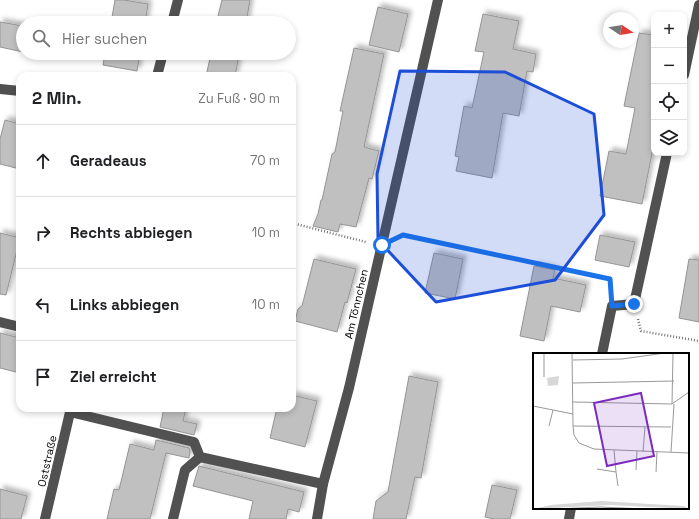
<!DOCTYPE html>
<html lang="de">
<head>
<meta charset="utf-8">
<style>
  :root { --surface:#fff; --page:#f2f2f2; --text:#202124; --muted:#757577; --line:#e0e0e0 }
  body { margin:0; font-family:"Space Grotesk",sans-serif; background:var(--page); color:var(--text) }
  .controls { position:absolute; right:12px; top:12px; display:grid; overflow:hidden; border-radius:8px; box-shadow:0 2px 6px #0003 }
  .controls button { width:36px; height:36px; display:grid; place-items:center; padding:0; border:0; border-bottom:1px solid var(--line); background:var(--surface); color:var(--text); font:20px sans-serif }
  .compass { position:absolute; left:603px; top:12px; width:36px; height:36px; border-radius:50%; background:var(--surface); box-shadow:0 2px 6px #0003; rotate:102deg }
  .stop { position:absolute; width:12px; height:12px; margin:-9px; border:3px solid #1a73e8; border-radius:50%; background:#fff }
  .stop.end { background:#1a73e8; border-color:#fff; box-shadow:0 1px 4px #0008 }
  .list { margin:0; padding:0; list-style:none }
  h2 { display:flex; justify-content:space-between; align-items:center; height:52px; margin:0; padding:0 16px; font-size:17px }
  h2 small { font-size:13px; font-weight:400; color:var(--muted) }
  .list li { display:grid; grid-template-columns:26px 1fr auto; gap:12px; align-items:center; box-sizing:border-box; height:72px; padding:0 16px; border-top:1px solid var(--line) }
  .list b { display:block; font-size:15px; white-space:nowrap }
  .list em { font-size:13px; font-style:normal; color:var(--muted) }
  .icon { flex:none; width:22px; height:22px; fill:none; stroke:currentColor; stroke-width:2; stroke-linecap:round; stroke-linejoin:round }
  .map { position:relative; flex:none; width:699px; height:519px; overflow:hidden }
  .search { position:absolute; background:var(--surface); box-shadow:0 2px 6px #0003; left:16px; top:16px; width:280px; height:44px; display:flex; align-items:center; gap:10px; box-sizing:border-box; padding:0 14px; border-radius:22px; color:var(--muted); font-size:15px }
  .panel { position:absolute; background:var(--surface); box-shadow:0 2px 6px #0003; left:16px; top:72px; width:280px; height:340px; border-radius:12px }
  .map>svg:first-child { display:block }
</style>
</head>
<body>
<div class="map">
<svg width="699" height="519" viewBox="0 0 699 519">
  <defs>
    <filter id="shadow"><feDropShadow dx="3.5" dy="-3.5" stdDeviation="2" flood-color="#0004"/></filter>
  </defs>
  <rect width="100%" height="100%" fill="#fff"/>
  <!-- building -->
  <g fill="#c0c0c0" stroke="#959595" filter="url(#shadow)">
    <polygon points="115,0 124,0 148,4 145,23 111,23"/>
    <polygon points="222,0 250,0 246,23 229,23 217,20"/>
    <polygon points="378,7 408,14 399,52 369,45"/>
    <polygon points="483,14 519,21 513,49 536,54 533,72 527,71 519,116 503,113 492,178 456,171 459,157 455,156 464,106 472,108 484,52 475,51"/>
    <polygon points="0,22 23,26 23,52 0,47"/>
    <polygon points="639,33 654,35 654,143 642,204 600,196 609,151 626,154 635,108 624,106"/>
    <polygon points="354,48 384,54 364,147 379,151 372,179 369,178 356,227 340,224 338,232 313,226 318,214 321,200 322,200 332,154 335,152 343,111 340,111"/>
    <polygon points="105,53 140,53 137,71 103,65"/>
    <polygon points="211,54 238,60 235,76 206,76"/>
    <polygon points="5,120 20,124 20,169 0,164 0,139"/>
    <polygon points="0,233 20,238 6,295 0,294"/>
    <polygon points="600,235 635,242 629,267 595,260"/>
    <polygon points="434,253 463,259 455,299 425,293"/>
    <polygon points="314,259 356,269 347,303 345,302 337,332 295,321 298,309 302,306"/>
    <polygon points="689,259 699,260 699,322 679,318"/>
    <polygon points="534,266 555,270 553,278 586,285 580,312 551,306 544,341 520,336"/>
    <polygon points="0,333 20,338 20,373 0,368"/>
    <polygon points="409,376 438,382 421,478 415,477 406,519 373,519 376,501 388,492"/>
    <polygon points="292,395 317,401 305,447 270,438 277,408 292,408"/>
    <polygon points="164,408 186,408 183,421 197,424 194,435 160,427"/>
    <polygon points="156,440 189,448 190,451 189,458 166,453 150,519 107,519 114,489 119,490 130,444 154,450"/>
    <polygon points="199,466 304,492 299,512 288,509 286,519 249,519 253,501 193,486"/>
    <polygon points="492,485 517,490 510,519 494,519 485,517"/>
    <polygon points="0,489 27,496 21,519 0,519"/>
  </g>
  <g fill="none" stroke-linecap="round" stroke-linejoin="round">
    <!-- path -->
    <g stroke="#737373" stroke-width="2.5" stroke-dasharray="1 2" stroke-linecap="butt">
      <polyline points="292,223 366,242"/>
      <polyline points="401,237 403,235 610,279 611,290"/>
      <polyline points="638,319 641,331 699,341"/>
    </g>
    <!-- minor -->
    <g stroke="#515151" stroke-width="10">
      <polyline points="172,23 178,0"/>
      <polyline points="684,75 699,5"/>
      <polyline points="157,76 163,53"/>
      <polyline points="0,89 20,91"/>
      <polyline points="0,322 20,327"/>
      <polyline points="602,354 612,306 634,304 667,153"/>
      <polyline points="70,412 194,442 200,457 323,484"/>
      <polyline points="45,519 71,408"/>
      <polyline points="173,519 185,470 200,457"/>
      <polyline points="317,519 323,484 349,388 438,0"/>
      <polyline points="569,519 571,508"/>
    </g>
  </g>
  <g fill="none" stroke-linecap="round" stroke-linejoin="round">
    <!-- route -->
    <polyline stroke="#1a73e8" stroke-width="5" points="382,245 403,235 610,279 612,306 634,304"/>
  </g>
  <!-- marked area -->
  <path fill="#1d4ed8" fill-opacity="0.2" stroke="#1d4ed8" stroke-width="3" stroke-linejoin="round" d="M400,71L505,72L594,114L604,215L555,280L436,302L378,240L377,174Z"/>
  <g text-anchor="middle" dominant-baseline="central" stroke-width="4" stroke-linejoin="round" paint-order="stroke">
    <!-- street labels -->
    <g font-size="11" fill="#000" stroke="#fff">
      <text transform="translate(356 304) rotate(-77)">Am Tönnchen</text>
      <text transform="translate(47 461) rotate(-77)">Oststraße</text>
    </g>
  </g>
  <!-- overview -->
  <g transform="translate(533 353)">
    <rect width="156" height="156" fill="#fff"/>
    <path d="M68,148L151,153L156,156L77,152L0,156L18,152Z" fill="#d8d8d8"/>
    <path d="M26,23L25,32L15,33L14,25Z" fill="#d8d8d8"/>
    <path fill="none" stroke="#999" stroke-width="1" d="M11,0V24M39,0L40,73L41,82L46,90L61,96L156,100M40,7L89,6L132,0M40,30L141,28M40,49L139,51L156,39M139,51L140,0M0,53L40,61M16,73L20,57M40,73L138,74M110,99L112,74M138,99L141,51M64,116L83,119L81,97M103,117L104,98M83,119L85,133M123,119L124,99M22,156L67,154L114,156"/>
    <path fill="#7b2cbf" fill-opacity="0.15" stroke="#7b2cbf" stroke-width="2" d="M108,40L121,103L74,113L61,50Z"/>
    <rect width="156" height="156" fill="none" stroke="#000" stroke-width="2"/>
  </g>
</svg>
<div class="controls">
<button>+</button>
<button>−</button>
<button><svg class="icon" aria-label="locate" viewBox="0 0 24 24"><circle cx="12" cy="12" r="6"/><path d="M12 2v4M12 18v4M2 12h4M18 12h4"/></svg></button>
<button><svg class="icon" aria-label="layers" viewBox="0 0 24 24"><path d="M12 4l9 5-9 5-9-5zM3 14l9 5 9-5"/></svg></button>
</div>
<svg class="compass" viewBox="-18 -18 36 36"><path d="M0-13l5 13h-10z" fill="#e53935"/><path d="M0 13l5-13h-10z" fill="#757577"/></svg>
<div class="stop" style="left:382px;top:245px"></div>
<div class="stop end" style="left:634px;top:304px"></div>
<div class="search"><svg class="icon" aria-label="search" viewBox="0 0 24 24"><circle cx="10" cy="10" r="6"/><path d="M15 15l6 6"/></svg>Hier suchen</div>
<section class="panel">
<h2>2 Min.<small>Zu Fuß · 90 m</small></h2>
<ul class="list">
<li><svg class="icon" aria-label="ahead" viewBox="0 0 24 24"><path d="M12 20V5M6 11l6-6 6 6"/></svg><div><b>Geradeaus</b></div><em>70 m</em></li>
<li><svg class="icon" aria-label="right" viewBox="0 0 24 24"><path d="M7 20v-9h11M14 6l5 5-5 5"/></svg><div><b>Rechts abbiegen</b></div><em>10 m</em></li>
<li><svg class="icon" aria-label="left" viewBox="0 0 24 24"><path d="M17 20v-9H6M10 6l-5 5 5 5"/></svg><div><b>Links abbiegen</b></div><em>10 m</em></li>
<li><svg class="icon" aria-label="arrive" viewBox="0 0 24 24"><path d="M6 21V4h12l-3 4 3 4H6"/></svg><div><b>Ziel erreicht</b></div></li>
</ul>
</section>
</div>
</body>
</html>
